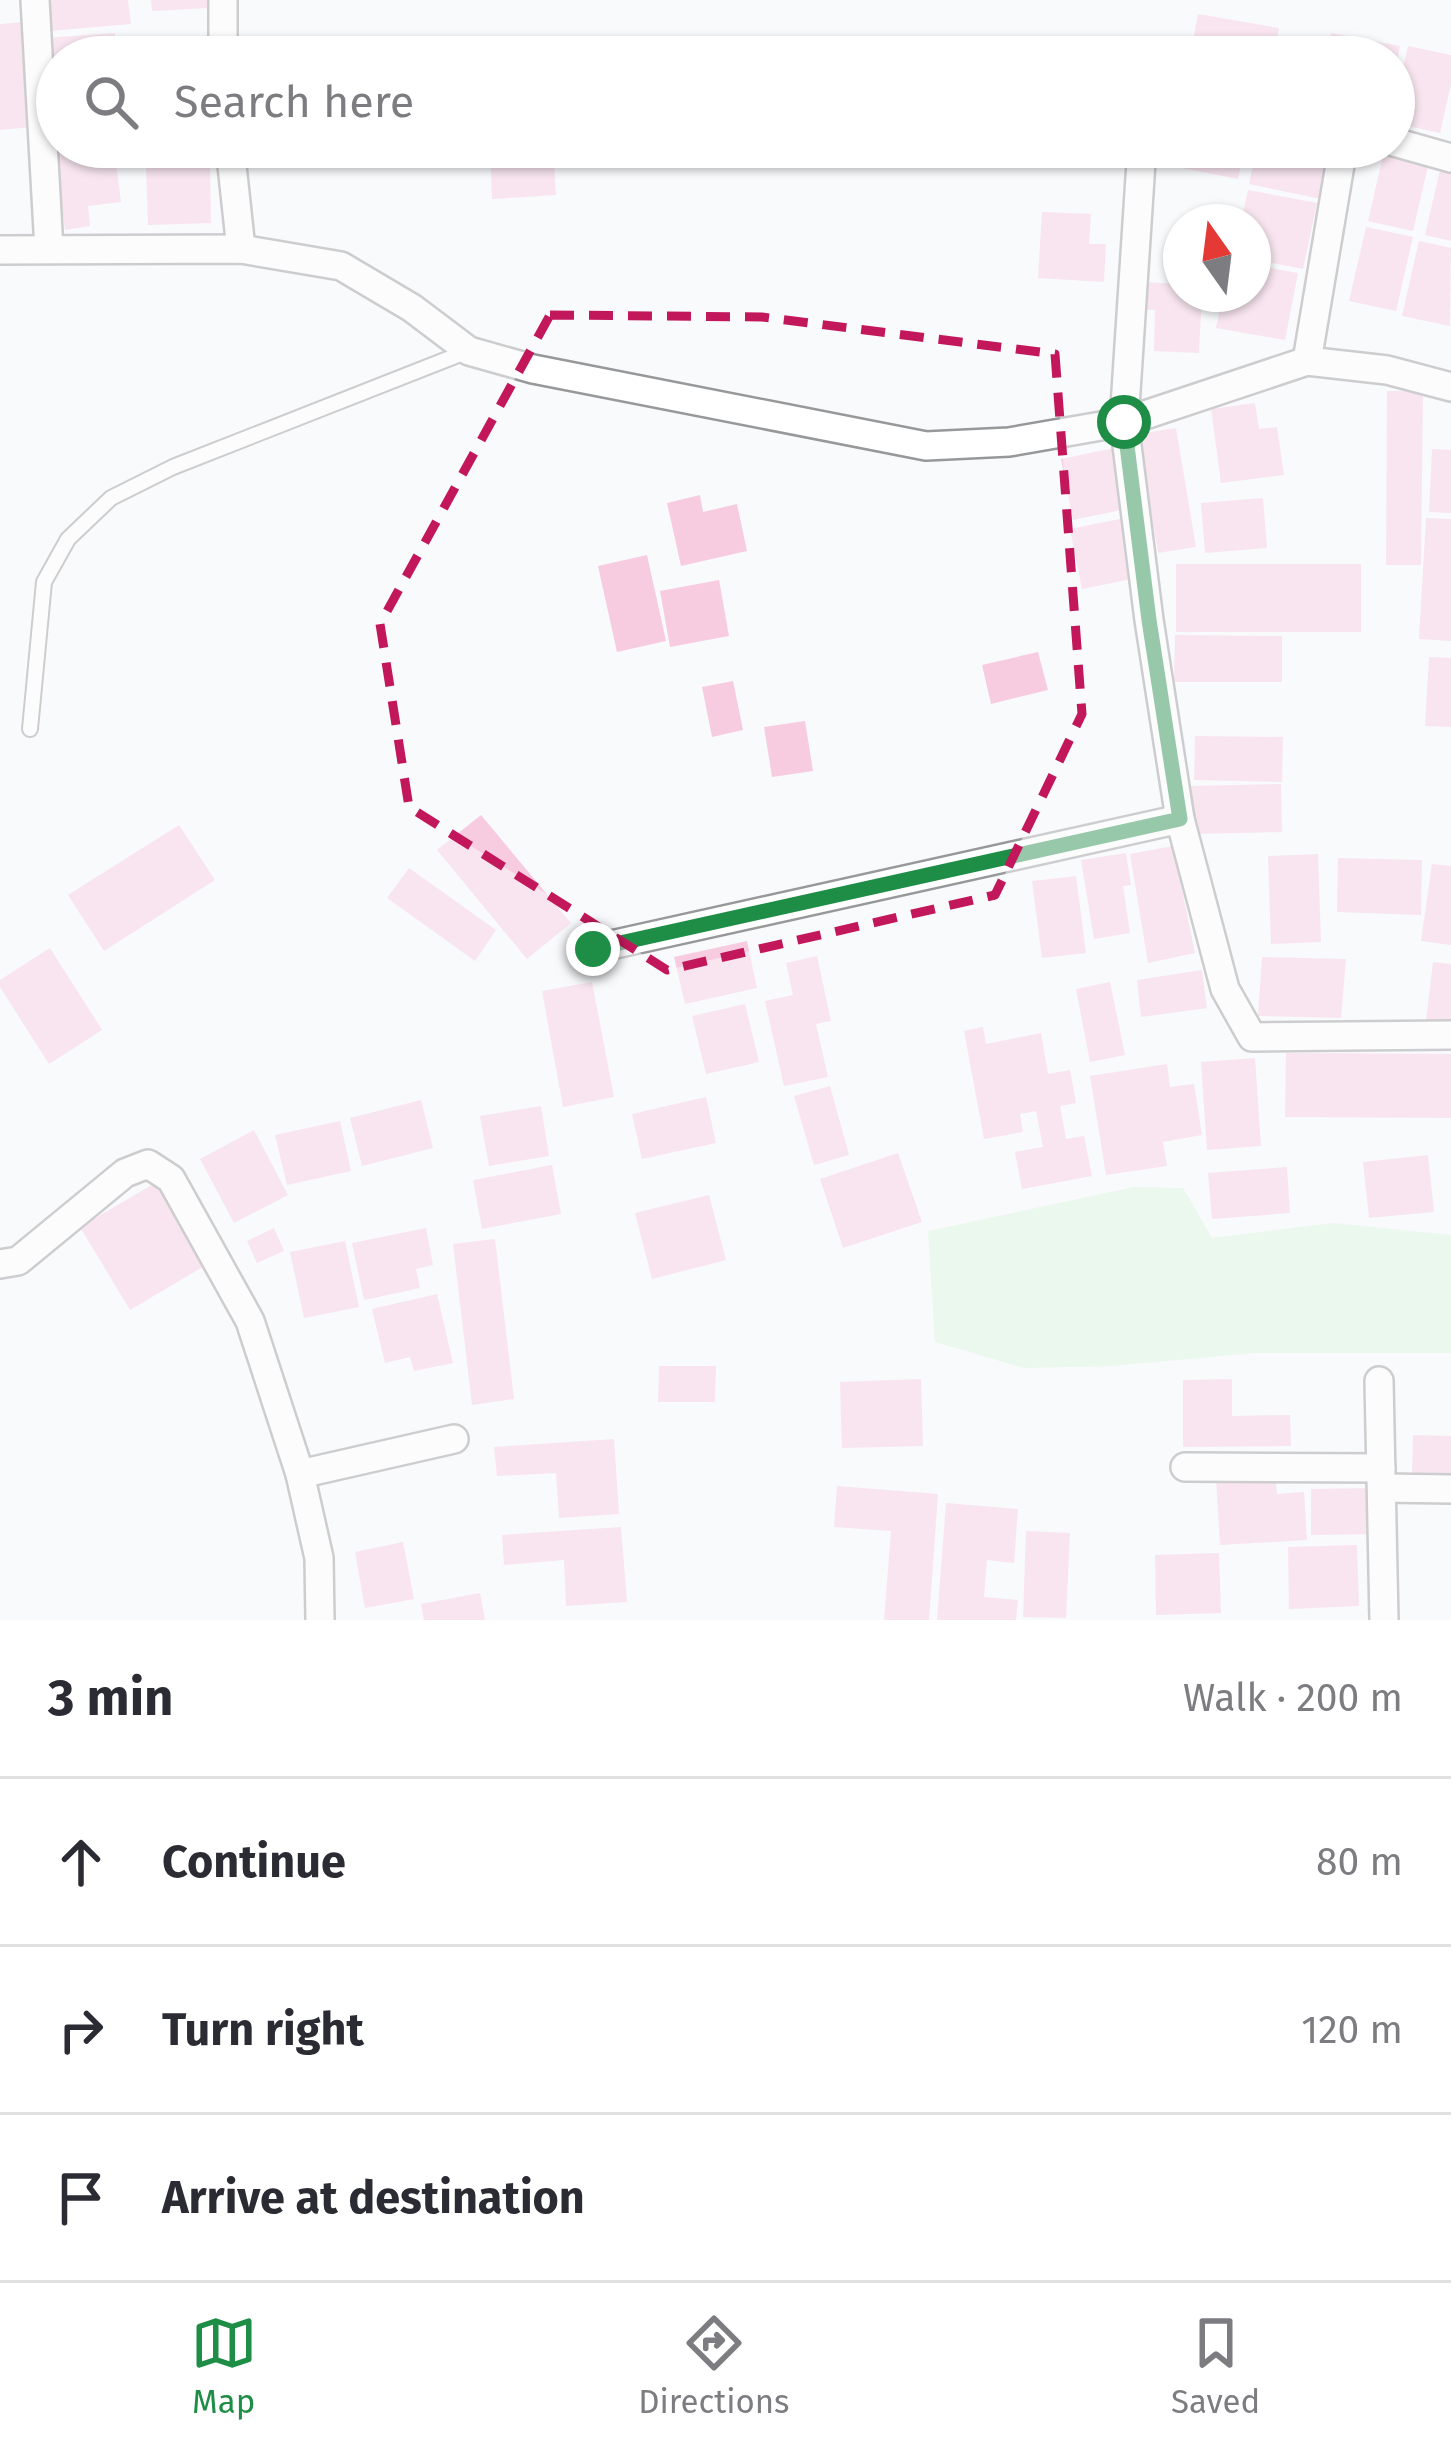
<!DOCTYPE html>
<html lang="en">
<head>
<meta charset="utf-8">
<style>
  :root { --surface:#fff; --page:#f2f2f3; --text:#2b2b33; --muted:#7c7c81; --line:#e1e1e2; --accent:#1e8d45 }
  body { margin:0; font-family:"Fira Sans",sans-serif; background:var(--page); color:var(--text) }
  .compass { position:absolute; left:1163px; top:204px; width:108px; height:108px; border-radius:50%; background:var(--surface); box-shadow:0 3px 9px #0004; rotate:346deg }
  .stop { position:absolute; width:36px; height:36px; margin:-27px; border:9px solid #1e8d45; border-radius:50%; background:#fff }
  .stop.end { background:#1e8d45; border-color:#fff; box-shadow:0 3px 12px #0008 }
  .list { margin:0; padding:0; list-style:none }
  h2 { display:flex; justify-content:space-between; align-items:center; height:156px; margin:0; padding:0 48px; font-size:51px }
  h2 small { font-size:39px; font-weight:400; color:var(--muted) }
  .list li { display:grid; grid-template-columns:78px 1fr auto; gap:36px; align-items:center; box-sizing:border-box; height:168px; padding:0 48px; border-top:3px solid var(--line) }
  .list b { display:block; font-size:45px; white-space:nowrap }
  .list em { font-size:39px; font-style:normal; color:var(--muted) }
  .icon { flex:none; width:66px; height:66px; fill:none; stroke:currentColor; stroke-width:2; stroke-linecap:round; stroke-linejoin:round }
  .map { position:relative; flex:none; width:1451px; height:1620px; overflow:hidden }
  .search { position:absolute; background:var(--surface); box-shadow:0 3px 9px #0004; left:36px; right:36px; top:36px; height:132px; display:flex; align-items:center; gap:30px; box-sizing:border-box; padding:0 42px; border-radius:66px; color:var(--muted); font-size:45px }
  .sheet { height:660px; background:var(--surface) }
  nav { display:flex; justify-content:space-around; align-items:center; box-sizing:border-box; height:168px; border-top:3px solid var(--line); background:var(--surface); font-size:33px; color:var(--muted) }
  nav a { display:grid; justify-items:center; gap:6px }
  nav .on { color:var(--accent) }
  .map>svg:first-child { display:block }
</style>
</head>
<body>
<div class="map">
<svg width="1451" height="1620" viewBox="0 0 1451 1620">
  <rect width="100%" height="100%" fill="#f9fafc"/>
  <!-- green -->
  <polygon fill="#daf5dd" points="1134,1187 1183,1188 1212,1238 1333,1223 1451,1235 1451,1353 1255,1353 1112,1366 1024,1368 935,1342 928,1231"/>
  <!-- building -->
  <g fill="#f7cce1">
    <polygon points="47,0 128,0 131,24 50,31"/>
    <polygon points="151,0 207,0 208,8 152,11"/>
    <polygon points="1198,14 1279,28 1274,57 1190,57"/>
    <polygon points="24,22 31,127 0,130 0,24"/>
    <polygon points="115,33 116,57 57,57 57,68 47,69 45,38"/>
    <polygon points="1331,33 1400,46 1398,57 1327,57"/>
    <polygon points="1408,46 1451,55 1451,84 1440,133 1394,123 1394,108"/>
    <polygon points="77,147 114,147 121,202 88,206 90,226 65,230 55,150"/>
    <polygon points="143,147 223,147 224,157 145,166"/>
    <polygon points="535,147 553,147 556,195 492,199 490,149"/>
    <polygon points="1155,147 1245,147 1238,179 1152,162"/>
    <polygon points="1257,147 1332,147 1321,199 1249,184"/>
    <polygon points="1383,156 1428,166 1413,231 1368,221"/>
    <polygon points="210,166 211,223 148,225 146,168"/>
    <polygon points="1440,170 1451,173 1451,241 1425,235"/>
    <polygon points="1248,190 1317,203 1303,269 1253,259 1253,222 1241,222"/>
    <polygon points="1042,212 1091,214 1089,244 1106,244 1104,282 1038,278"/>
    <polygon points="1366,227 1413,237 1396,311 1349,301"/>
    <polygon points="1419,241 1451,248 1450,326 1402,316"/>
    <polygon points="1253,265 1298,273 1285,340 1216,328 1223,294 1253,294"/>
    <polygon points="1143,282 1181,284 1181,294 1202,294 1199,353 1154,351 1155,310 1142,310"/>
    <polygon points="1387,391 1423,391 1421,565 1386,565"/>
    <polygon points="1255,403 1259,429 1277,427 1284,475 1221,483 1211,409"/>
    <polygon points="1176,428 1196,547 1158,553 1138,434"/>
    <polygon points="1114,448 1126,509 1073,520 1061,459"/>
    <polygon points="1432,449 1451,450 1451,513 1429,512"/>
    <polygon points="700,495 703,512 737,504 747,551 681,566 667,503"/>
    <polygon points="1263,498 1267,548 1205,553 1201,503"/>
    <polygon points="1125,518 1137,578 1082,589 1070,529"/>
    <polygon points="1426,518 1451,519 1451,641 1419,639"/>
    <polygon points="647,555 666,641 617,652 598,566"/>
    <rect x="1176" y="564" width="185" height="68"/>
    <polygon points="719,580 729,636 670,647 660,591"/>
    <polygon points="1175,635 1282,636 1282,682 1174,682"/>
    <polygon points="1038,652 1048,690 991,704 982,665"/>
    <polygon points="1429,657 1451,658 1451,727 1425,726"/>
    <polygon points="733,681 743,730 712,737 702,687"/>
    <polygon points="805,721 813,771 772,777 764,727"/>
    <polygon points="1195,736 1283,737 1282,782 1194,780"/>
    <polygon points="1281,784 1282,832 1191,834 1190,786"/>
    <polygon points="481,815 571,923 527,959 437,850"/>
    <polygon points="179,825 215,880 104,951 68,895"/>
    <polygon points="1173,846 1195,953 1148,963 1130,854"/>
    <polygon points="1126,853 1131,885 1123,886 1130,933 1094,939 1081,860"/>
    <polygon points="1318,854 1321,942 1271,944 1268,856"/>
    <polygon points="1338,858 1422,860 1421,915 1337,912"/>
    <polygon points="1432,864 1451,866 1451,945 1421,941"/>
    <polygon points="409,868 496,930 475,961 387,898"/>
    <polygon points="1076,876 1086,953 1042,958 1032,881"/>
    <polygon points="747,941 757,988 685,1004 674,957"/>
    <polygon points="50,948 102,1030 49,1064 0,987 0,980"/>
    <polygon points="817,956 831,1021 816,1024 828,1077 784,1086 765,1001 793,995 786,963"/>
    <polygon points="1262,957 1346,959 1341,1018 1258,1016"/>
    <polygon points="1433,962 1451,964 1451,1022 1426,1020"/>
    <polygon points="1202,970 1207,1008 1141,1017 1137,980"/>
    <polygon points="592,982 614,1097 563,1107 542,991"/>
    <polygon points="1110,982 1125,1055 1090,1062 1076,989"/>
    <polygon points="745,1004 759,1062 706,1074 692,1016"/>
    <polygon points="983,1027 986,1044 1041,1033 1048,1074 1070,1070 1076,1103 1060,1106 1066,1139 1084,1136 1092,1176 1022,1189 1015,1152 1043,1147 1036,1111 1020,1114 1023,1132 984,1139 964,1031"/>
    <polygon points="1286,1053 1451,1054 1451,1118 1285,1117"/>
    <polygon points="1255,1058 1261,1146 1207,1150 1201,1062"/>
    <polygon points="1167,1064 1170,1087 1194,1084 1202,1135 1163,1142 1167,1166 1106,1175 1090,1076"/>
    <polygon points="830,1086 849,1155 814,1165 794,1096"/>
    <polygon points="706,1097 716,1143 642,1159 632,1114"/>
    <polygon points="421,1100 433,1148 362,1166 350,1118"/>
    <polygon points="541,1106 549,1156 489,1166 480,1116"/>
    <polygon points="340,1121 351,1171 287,1185 275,1135"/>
    <polygon points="254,1130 288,1195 234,1223 200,1159"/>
    <polygon points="898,1153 922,1222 843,1248 820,1179"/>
    <polygon points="1428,1155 1434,1212 1369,1218 1363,1162"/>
    <polygon points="552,1165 561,1214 482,1229 473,1180"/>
    <polygon points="1287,1167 1290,1213 1212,1219 1208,1173"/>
    <polygon points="162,1179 211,1262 130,1310 80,1227"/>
    <polygon points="709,1195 726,1260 652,1279 635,1213"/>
    <polygon points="274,1228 284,1251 257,1263 247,1241"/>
    <polygon points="426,1228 433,1265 416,1269 420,1288 364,1300 352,1243"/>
    <polygon points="495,1239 514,1399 472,1405 453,1244"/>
    <polygon points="345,1241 359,1307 304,1318 290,1252"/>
    <polygon points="437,1294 453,1363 414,1371 410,1357 385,1363 372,1309"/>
    <polygon points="659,1366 716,1366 715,1402 658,1402"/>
    <polygon points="921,1379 923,1446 842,1448 840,1382"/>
    <polygon points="1232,1379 1232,1416 1290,1415 1291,1446 1183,1447 1183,1380"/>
    <polygon points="1413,1435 1451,1436 1451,1473 1412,1473"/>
    <polygon points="614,1439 619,1514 559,1518 556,1473 497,1476 494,1447"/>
    <polygon points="1275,1473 1277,1494 1304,1492 1307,1540 1220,1545 1216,1477"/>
    <polygon points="837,1486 938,1494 929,1620 884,1620 891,1531 834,1527"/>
    <polygon points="1377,1488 1378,1534 1311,1535 1311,1489"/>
    <polygon points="946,1503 1018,1509 1014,1563 987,1560 984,1597 1018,1600 1016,1620 937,1620"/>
    <polygon points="621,1527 627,1602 566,1606 564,1560 504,1565 502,1535"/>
    <polygon points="1026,1531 1070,1533 1066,1618 1023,1617"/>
    <polygon points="403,1542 414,1599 365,1608 355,1552"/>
    <polygon points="1357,1545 1359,1606 1289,1609 1288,1547"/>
    <polygon points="1219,1553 1221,1613 1156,1615 1155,1555"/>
    <polygon points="480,1593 485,1620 424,1620 421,1604"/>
  </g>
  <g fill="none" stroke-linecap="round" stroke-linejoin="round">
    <defs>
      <polyline id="lane" points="30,729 44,582 68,539 111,498 173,467 468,351"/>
      <g id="street">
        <polyline points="35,0 49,249"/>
        <polyline points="223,0 223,57"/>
        <polyline points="1148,57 1149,52"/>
        <polyline points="1394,142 1451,158"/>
        <polyline points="230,147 241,249"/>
        <polyline points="1142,147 1124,422 1149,620 1180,819 1225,989 1252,1037 1451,1035"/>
        <polyline points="0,250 241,249 341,266 412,308 469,351 533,369 926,446 1009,442 1124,422 1307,361 1387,370 1451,387"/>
        <polyline points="1307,361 1343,147"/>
        <polyline points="593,949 1180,819"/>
        <polyline points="0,1264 18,1261 125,1173 148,1164 171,1179 250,1321 300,1474 319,1558 320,1620"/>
        <polyline points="1379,1381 1384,1620"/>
        <polyline points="1185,1467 1381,1468"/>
        <polyline points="300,1474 454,1439"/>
        <polyline points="1382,1488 1451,1489"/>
      </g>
    </defs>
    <!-- lane casing -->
    <use href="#lane" stroke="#97989a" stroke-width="18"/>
    <!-- street casing -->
    <use href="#street" stroke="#97989a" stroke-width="32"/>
    <!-- lane -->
    <use href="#lane" stroke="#fff" stroke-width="14"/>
    <!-- street -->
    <use href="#street" stroke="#fff" stroke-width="27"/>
  </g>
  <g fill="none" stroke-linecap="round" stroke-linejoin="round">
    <!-- route -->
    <polyline stroke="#1e8d45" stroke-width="15" points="593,949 1180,819 1149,620 1124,422"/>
  </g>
  <!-- marked area -->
  <path d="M0 0H1451V1620H0ZM550,315L762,317L1055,354L1082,714L995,895L667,970L409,807L380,624Z" fill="#f9fafc" fill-opacity=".55" fill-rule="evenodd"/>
  <path fill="none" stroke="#c2185b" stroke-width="9" stroke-dasharray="24 15" stroke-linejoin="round" d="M550,315L762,317L1055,354L1082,714L995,895L667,970L409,807L380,624Z"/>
</svg>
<svg class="compass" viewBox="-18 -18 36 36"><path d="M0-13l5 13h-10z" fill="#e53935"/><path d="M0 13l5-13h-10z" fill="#7c7c81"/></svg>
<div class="stop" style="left:1124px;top:422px"></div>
<div class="stop end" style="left:593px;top:949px"></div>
<div class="search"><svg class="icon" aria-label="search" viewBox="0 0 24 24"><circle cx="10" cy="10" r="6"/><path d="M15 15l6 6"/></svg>Search here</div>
</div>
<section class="sheet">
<h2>3 min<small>Walk · 200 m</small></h2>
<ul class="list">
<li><svg class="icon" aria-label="ahead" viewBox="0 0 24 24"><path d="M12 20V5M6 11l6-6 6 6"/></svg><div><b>Continue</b></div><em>80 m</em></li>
<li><svg class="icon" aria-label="right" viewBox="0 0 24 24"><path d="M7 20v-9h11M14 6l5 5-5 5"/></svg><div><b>Turn right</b></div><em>120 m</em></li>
<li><svg class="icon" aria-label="arrive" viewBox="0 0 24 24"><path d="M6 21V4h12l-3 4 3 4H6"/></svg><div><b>Arrive at destination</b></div></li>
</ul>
</section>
<nav>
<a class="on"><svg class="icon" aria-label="map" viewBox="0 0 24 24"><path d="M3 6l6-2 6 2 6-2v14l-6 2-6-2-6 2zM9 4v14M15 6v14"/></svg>Map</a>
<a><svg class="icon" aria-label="directions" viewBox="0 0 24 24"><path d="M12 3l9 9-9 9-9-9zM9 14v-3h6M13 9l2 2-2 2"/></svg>Directions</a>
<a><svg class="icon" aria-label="saved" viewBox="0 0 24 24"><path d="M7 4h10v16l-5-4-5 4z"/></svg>Saved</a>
</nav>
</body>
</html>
